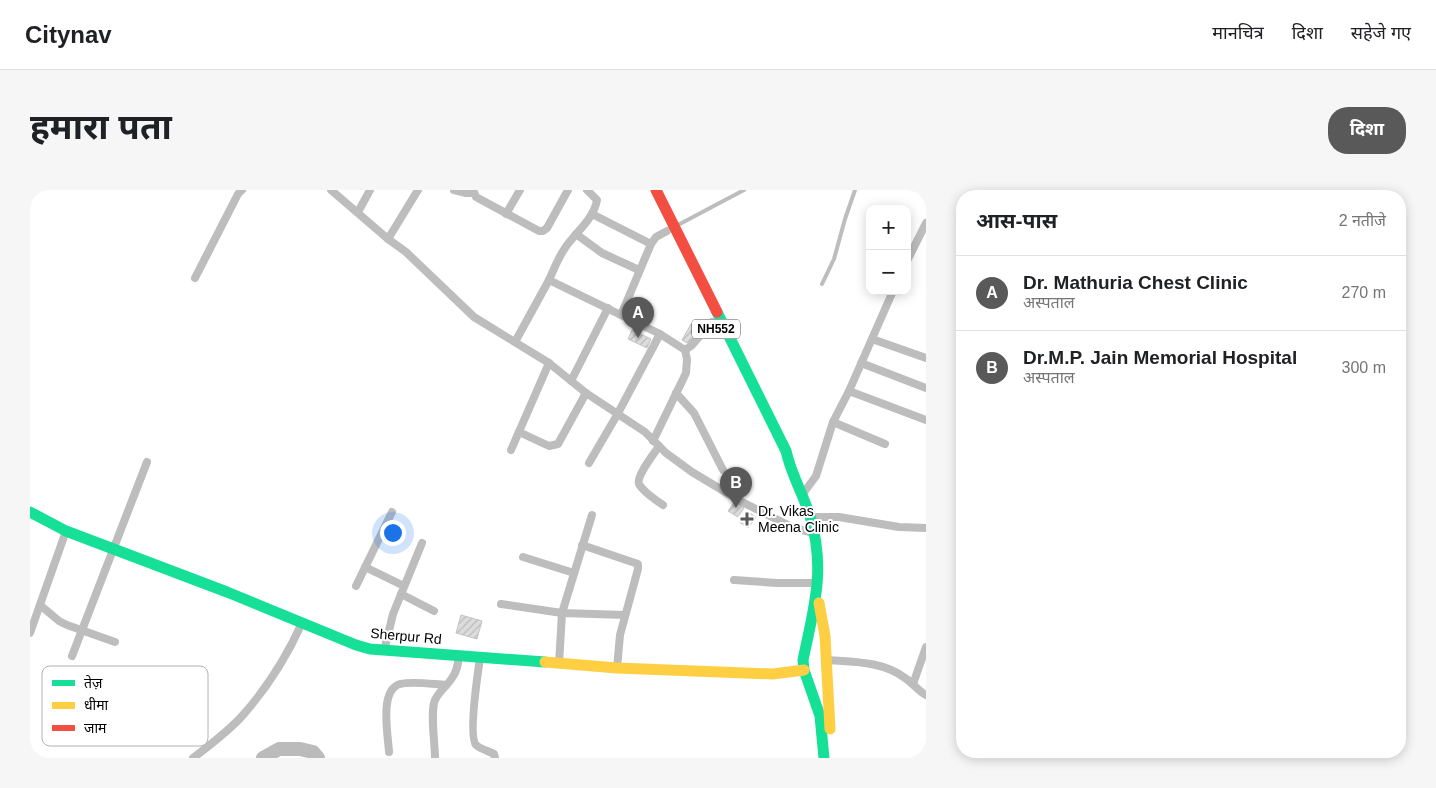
<!DOCTYPE html>
<html lang="hi">
<head>
<meta charset="utf-8">
<style>
  :root { --surface:#fff; --page:#f6f6f6; --text:#202124; --muted:#757577; --line:#e0e0e0; --accent:#595959 }
  body { margin:0; font-family:Arial,"Noto Sans Devanagari",sans-serif; background:var(--page); color:var(--text) }
  .controls { position:absolute; right:15px; top:15px; display:grid; overflow:hidden; border-radius:10px; box-shadow:0 2px 12px #0003 }
  .controls button { width:45px; height:45px; display:grid; place-items:center; padding:0; border:0; border-bottom:1px solid var(--line); background:var(--surface); color:var(--text); font:25px sans-serif }
  .you { position:absolute; left:362px; top:342px; width:18px; height:18px; margin:-12px; border:4px solid #fff; border-radius:50%; background:#1a73e8; box-shadow:0 0 0 8px #1a73e833 }
  .badge { display:grid; place-items:center; width:32px; height:32px; border-radius:50%; background:var(--accent); color:#fff; font-size:16px; font-weight:700 }
  .pin { position:absolute; translate:-50% -41px; filter:drop-shadow(0 1px 2px #0008) }
  .pin::after { content:''; position:absolute; top:26px; width:18px; height:15px; background:inherit; clip-path:polygon(0 0,100% 0,50% 100%) }
  .list { margin:0; padding:0; list-style:none }
  h2 { display:flex; justify-content:space-between; align-items:center; height:65px; margin:0; padding:0 20px; font-size:21px }
  h2 small { font-size:16px; font-weight:400; color:var(--muted) }
  .list li { display:grid; grid-template-columns:32px 1fr auto; gap:15px; align-items:center; box-sizing:border-box; height:75px; padding:0 20px; border-top:1px solid var(--line) }
  .list b { display:block; font-size:19px; white-space:nowrap }
  .list p { margin:0; font-size:16px; white-space:nowrap; color:var(--muted) }
  .list em { font-size:16px; font-style:normal; color:var(--muted) }
  .map { position:relative; flex:none; width:896px; height:568px; overflow:hidden; border-radius:20px }
  header { display:flex; align-items:center; gap:30px; box-sizing:border-box; height:70px; padding:0 25px; background:var(--surface); border-bottom:1px solid var(--line) }
  header strong { font-size:24px }
  nav { display:flex; gap:28px; margin-inline-start:auto; font-size:18px }
  .intro { display:flex; align-items:center; justify-content:space-between; box-sizing:border-box; height:120px; padding:0 30px }
  h1 { margin:0; font-size:35px }
  .button { padding:12px 22px; border-radius:20px; background:var(--accent); color:#fff; font-size:18px; font-weight:700 }
  main { display:flex; gap:30px; padding:0 30px }
  aside { flex:1; background:var(--surface); border-radius:20px; box-shadow:0 2px 12px #0003 }
  .map>svg:first-child { display:block }
</style>
</head>
<body>
<header>
<strong>Citynav</strong>
<nav><a>मानचित्र</a><a>दिशा</a><a>सहेजे गए</a></nav>
</header>
<div class="intro"><h1>हमारा पता</h1><a class="button">दिशा</a></div>
<main>
<div class="map">
<svg width="896" height="568" viewBox="0 0 896 568">
  <defs>
    <pattern id="building-hatch" width="6" height="6" patternUnits="userSpaceOnUse" patternTransform="scale(1.25)"><rect width="6" height="6" fill="#dcdcdc"/><path d="M-1 1l2-2M0 6l6-6M5 7l2-2" fill="none" stroke="#bbb"/></pattern>
  </defs>
  <rect width="100%" height="100%" fill="#fff"/>
  <g fill="none" stroke-linecap="round" stroke-linejoin="round">
    <!-- river -->
    <polyline stroke="#bbb" stroke-width="14" points="233,568 249,559 270,559 283,562 288,568"/>
  </g>
  <!-- building -->
  <g fill="url(#building-hatch)" stroke="#c4c4c4">
    <polygon points="661,134 666,141 659,154 652,150"/>
    <polygon points="602,140 621,149 617,158 598,149"/>
    <polygon points="705,311 714,318 708,327 698,321"/>
    <polygon points="717,321 726,327 718,338 709,332"/>
    <polygon points="431,425 452,431 447,449 426,443"/>
  </g>
  <g fill="none" stroke-linecap="round" stroke-linejoin="round">
    <!-- lane -->
    <g stroke="#bdbdbd" stroke-width="4">
      <polyline points="646,36 714,0"/>
      <polyline points="792,94 804,69 815,29 825,0"/>
    </g>
    <!-- street -->
    <g stroke="#bdbdbd" stroke-width="8">
      <polyline points="301,0 358,49 376,62 444,127 519,173 556,203 615,242 636,263 662,282 712,312 764,338 784,343"/>
      <polyline points="424,0 436,3 443,3"/>
      <polyline points="443,0 446,7 509,41 513,41 517,38 538,0"/>
      <polyline points="328,22 340,0"/>
      <polyline points="476,24 490,0"/>
      <polyline points="562,24 621,54"/>
      <polyline points="546,44 572,63 609,80"/>
      <polyline points="358,49 388,0"/>
      <polyline points="877,71 896,33"/>
      <polyline points="165,88 208,4 212,0"/>
      <path d="M519,90C524,79 528,68 535,58C545,43 564,29 567,10L557,0"/>
      <polyline points="591,125 621,54 626,47 637,41"/>
      <polyline points="842,149 896,168"/>
      <polyline points="485,152 519,90 630,144"/>
      <polyline points="831,173 896,198"/>
      <polyline points="541,191 578,118"/>
      <polyline points="819,201 896,230"/>
      <polyline points="646,203 664,223 693,280"/>
      <polyline points="803,232 855,254"/>
      <polyline points="489,242 519,256 528,254 556,203"/>
      <polyline points="623,251 656,183 657,169 655,160"/>
      <path d="M629,256C624,264 606,286 609,294C613,302 626,310 633,315"/>
      <polyline points="481,260 519,173"/>
      <polyline points="559,273 587,225 630,144 655,160 661,156 682,132"/>
      <polyline points="772,305 786,286 803,232 819,201 863,101"/>
      <polyline points="780,327 809,327 869,337 896,338"/>
      <polyline points="552,355 608,374 608,379 590,445 587,478"/>
      <polyline points="493,367 544,383"/>
      <polyline points="335,377 374,396"/>
      <polyline points="704,390 747,393 788,393"/>
      <polyline points="326,396 362,322"/>
      <polyline points="371,404 404,421"/>
      <polyline points="471,414 532,423 595,425"/>
      <polyline points="10,415 29,431 37,435 85,452"/>
      <polyline points="0,443 36,341"/>
      <polyline points="354,461 363,424 392,353"/>
      <polyline points="42,466 117,272"/>
      <path d="M450,468C448,482 438,546 446,555C450,559 459,561 464,564L465,568"/>
      <path d="M797,470C823,472 853,471 875,488C883,493 888,501 896,505"/>
      <polyline points="529,474 532,423 562,325"/>
      <polyline points="883,494 896,457"/>
      <path d="M359,562C358,545 349,500 370,494C384,491 401,494 416,495"/>
      <path d="M163,568C180,555 199,541 213,525C237,498 257,466 272,433"/>
      <path d="M405,568C405,554 400,521 405,510C409,501 417,496 422,488C427,482 428,474 429,466"/>
    </g>
    <!-- fast -->
    <g stroke="#16e098" stroke-width="11">
      <path d="M687,122L756,261C761,284 773,304 780,326C796,380 784,417 773,470L774,480L790,526L794,568"/>
      <polyline points="0,322 36,341 197,402 326,455 340,459 515,472"/>
    </g>
    <!-- slow -->
    <g stroke="#ffcf43" stroke-width="11">
      <polyline points="789,413 795,446 800,539"/>
      <polyline points="515,472 587,478 743,484 774,480"/>
    </g>
    <!-- jam -->
    <polyline stroke="#f24e42" stroke-width="11" points="626,0 687,122"/>
  </g>
  <!-- markers -->
  <path fill="#595959" stroke="#fff" stroke-width="2" d="M714.5 321.5h5v5h5v5h-5v5h-5v-5h-5v-5h5z"/>
  <g text-anchor="middle" dominant-baseline="central" stroke-width="4" stroke-linejoin="round" paint-order="stroke">
    <!-- shield labels -->
    <rect fill="#fff" stroke="#4c4c4c" stroke-width="1" x="662" y="129.5" width="48" height="19" rx="4"/>
    <g font-size="12" font-weight="bold" fill="#000">
      <text x="686" y="139">NH552</text>
    </g>
    <!-- poi labels -->
    <g font-size="14" fill="#000" stroke="#fff" text-anchor="start">
      <text x="728" y="321">Dr. Vikas<tspan x="728" dy="16">Meena Clinic</tspan></text>
    </g>
    <!-- street labels -->
    <g font-size="14" fill="#000" stroke="#fff">
      <text transform="translate(376 446) rotate(5)">Sherpur Rd</text>
    </g>
  </g>
  <!-- legend -->
  <rect x="12" y="476" width="166" height="80" rx="8" fill="#fff" stroke="#b2b2b2" stroke-width="1"/>
  <rect x="22" y="490" width="23" height="6" fill="#16e098"/>
  <rect x="22" y="512" width="23" height="7" fill="#ffcf43"/>
  <rect x="22" y="535" width="23" height="6" fill="#f24e42"/>
  <g font-size="14" fill="#000">
    <text x="54" y="498">तेज़</text>
    <text x="54" y="520">धीमा</text>
    <text x="54" y="543">जाम</text>
  </g>
</svg>
<div class="controls">
<button>+</button>
<button>−</button>
</div>
<div class="you"></div>
<div class="pin badge" style="left:608px;top:148px">A</div>
<div class="pin badge" style="left:706px;top:318px">B</div>
</div>
<aside>
<h2>आस-पास<small>2 नतीजे</small></h2>
<ul class="list">
<li><span class="badge">A</span><div><b>Dr. Mathuria Chest Clinic</b><p>अस्पताल</p></div><em>270 m</em></li>
<li><span class="badge">B</span><div><b>Dr.M.P. Jain Memorial Hospital</b><p>अस्पताल</p></div><em>300 m</em></li>
</ul>
</aside>
</main>
</body>
</html>
